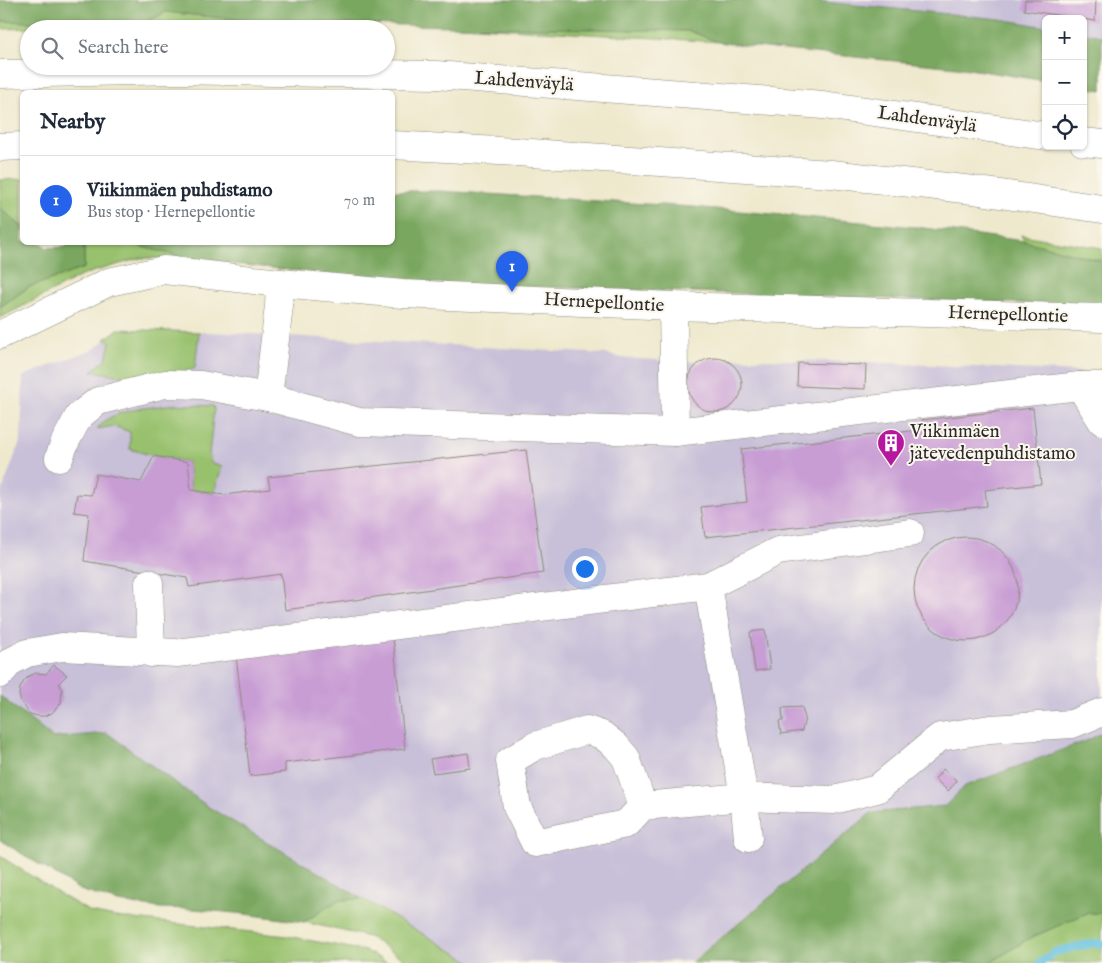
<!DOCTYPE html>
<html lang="en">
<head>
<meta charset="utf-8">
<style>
  :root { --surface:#fff; --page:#f2f2f3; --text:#1f2937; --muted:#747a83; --line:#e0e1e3; --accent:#2563eb }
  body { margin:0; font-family:"IM FELL English",serif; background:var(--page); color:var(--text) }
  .controls { position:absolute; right:15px; top:15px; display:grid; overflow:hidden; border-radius:8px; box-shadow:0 1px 4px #0004 }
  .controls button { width:45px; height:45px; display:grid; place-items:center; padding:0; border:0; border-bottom:1px solid var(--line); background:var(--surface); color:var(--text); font:25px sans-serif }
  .you { position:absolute; left:584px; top:568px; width:18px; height:18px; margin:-12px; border:4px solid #fff; border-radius:50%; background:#1a73e8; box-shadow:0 0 0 8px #1a73e833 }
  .badge { display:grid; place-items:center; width:32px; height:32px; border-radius:50%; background:var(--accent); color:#fff; font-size:16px; font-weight:700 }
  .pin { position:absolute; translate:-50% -41px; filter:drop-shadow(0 1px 2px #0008) }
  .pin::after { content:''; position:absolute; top:26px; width:18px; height:15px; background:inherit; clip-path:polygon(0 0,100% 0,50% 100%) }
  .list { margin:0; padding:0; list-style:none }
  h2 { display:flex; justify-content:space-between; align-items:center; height:65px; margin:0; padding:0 20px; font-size:21px }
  h2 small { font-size:16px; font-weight:400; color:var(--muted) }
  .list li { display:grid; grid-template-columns:32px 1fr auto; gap:15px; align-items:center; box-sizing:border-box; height:90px; padding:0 20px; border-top:1px solid var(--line) }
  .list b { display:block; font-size:19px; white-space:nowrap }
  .list p { margin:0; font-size:16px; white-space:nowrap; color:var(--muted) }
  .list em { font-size:16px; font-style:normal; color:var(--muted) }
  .icon { flex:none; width:28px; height:28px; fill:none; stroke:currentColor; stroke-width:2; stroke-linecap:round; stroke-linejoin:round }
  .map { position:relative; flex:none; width:1102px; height:963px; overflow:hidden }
  .search { position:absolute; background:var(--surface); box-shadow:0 1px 4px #0004; left:20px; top:20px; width:375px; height:55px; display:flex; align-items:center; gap:12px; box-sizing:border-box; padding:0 18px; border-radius:28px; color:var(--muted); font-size:19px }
  .panel { position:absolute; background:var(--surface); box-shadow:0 1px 4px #0004; left:20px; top:90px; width:375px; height:155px; border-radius:8px }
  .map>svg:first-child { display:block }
</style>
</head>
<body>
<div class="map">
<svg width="1102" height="963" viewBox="0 0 1102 963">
  <rect width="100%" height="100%" fill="#fbf7ec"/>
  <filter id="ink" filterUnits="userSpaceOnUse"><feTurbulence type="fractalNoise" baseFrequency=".02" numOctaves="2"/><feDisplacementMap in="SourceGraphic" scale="10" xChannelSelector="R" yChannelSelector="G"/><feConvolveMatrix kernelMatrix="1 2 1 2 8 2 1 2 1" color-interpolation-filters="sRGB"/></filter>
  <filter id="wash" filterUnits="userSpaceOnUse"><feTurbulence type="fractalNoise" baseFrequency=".0096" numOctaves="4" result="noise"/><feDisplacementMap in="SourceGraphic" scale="20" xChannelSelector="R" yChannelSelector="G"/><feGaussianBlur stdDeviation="1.12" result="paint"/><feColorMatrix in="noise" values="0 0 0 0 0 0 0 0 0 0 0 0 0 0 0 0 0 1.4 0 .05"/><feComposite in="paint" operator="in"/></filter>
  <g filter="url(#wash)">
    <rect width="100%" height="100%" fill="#eee8cc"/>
    <!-- industrial -->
    <g fill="#c8bfd8">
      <polygon points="803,0 1102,0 1102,36 1083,33 1083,19 1046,19 1046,27 1000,19"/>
      <polygon points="118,329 234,333 606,354 622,358 700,362 715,358 868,362 1102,373 1102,733 1086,741 965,786 945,806 871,813 692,961 473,963 210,808 107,733 53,738 0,696 0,496 21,439 23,376 94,349"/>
    </g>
    <!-- green -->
    <g fill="#98c16d" stroke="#62764c">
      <polygon points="166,12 261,22 0,29 0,21 141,25"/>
      <polygon points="461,26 690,31 718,42"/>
      <polygon points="22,179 22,227 0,208 0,180"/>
      <polygon points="1021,235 1102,248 1102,261 1024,241"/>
      <polygon points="84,243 135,243 142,247 196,260 141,258 85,274 0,318 0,307 29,287 84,268"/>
      <polygon points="118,329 199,332 195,368 191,370 133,378 92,371 106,359 110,342 105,339"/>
      <path d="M175,404L213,406L214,409L209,454L211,463L222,467L214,493L191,490L188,462L154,456L130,449V432L114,426L97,429C111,408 151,408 175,404Z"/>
      <polygon points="0,856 58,893 90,912 116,917 287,936 366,951 388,963 0,963"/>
      <polygon points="363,899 473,963 410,963 369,937 304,922 339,900"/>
      <polygon points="1087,913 1102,913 1102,963 990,963 1028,939"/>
    </g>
    <!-- forest -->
    <g fill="#7aa760" stroke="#526946">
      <polygon points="0,0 136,0 136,2 151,0 803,0 1000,19 1046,27 1046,81 956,67 774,49 718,42 690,31 261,22 166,12 141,25 0,21"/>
      <polygon points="1083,33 1102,36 1102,90 1083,87"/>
      <polygon points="393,191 440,191 694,207 916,227 1024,241 1102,261 1102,306 400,282 196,260 142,247 135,243 392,242"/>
      <polygon points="0,208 22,227 22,242 40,243 47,248 67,247 67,243 84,243 84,268 29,287 0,307"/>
      <polygon points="0,696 53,738 107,733 210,808 363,899 339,900 304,922 245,914 194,909 160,908 118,902 80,890 0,840"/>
      <polygon points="1102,733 1102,913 1087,913 1028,939 990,963 691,963 871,813 945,806 965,786 1086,741"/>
    </g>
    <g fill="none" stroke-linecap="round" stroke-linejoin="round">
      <!-- stream -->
      <polyline stroke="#62c0e0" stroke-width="8" points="1040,963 1055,952 1093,943 1102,944"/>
    </g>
    <g id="blocks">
      <!-- building -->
      <g fill="#c89dd4">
        <polygon points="1025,0 1096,0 1095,21 1024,10"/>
        <circle cx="715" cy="385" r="27"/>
        <polygon points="798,363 866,365 865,389 797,386"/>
        <polygon points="1033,408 1041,484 985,490 987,506 705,537 701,507 747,502 741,449 920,430 922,420"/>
        <polygon points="526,450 543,573 285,610 281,574 189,587 187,578 84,561 89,514 74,512 77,494 91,495 96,474 141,482 154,456 188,462 191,490 224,495 270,489 268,477"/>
        <circle cx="966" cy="589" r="52"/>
        <polygon points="765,630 770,669 755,671 750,632"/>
        <polygon points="393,637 405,749 285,763 285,772 250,776 236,655"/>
        <polygon points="54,665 67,675 59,683 62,690 61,703 52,713 45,716 38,716 30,714 21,702 19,695 20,688 24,681 29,676 36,673 46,674"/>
        <polygon points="802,707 805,718 802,731 781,734 779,721 783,721 782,708"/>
        <polygon points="468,753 470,768 433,773 430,759"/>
        <polygon points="943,769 957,781 948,791 935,779"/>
      </g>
    </g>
  </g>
  <g filter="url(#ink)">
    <use href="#blocks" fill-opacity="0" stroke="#8c8a7c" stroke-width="1"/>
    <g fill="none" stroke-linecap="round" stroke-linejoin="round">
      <defs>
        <g id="minor">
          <polyline points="280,283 279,306 268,397 359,422 675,432 1080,386 1102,386"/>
          <polyline points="673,306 675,432"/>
          <polyline points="0,335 109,282 164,270 280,283 403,294 673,306 1102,318"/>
          <polyline points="1080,386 1102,421"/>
          <polyline points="59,458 65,442 79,416 98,401 165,384 201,385 268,397"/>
          <polyline points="149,583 151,653"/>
          <polyline points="708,586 744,797 834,800 877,789 940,737 990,729 1072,724 1102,712"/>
          <polyline points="0,674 10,662 27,653 62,647 177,653 708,586 778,551 910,533"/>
          <polyline points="643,806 626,758 616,746 602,735 587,730 535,746 510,761 517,807 535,843 626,824 643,806 744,797 748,838"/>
        </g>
        <g id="highway">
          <polyline points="0,74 176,70 436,75 823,105 1046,136"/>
          <polyline points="1083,142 1102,144"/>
          <polyline points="392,145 517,152 831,174 973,190 1102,209"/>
          <polyline points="0,147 22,146"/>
        </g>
      </defs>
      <!-- minor casing -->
      <use href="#minor" stroke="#8c8a7c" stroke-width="29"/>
      <!-- highway casing -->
      <use href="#highway" stroke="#8c8a7c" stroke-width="29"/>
      <!-- minor -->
      <use href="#minor" stroke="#fff" stroke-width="28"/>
      <!-- highway -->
      <use href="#highway" stroke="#fff" stroke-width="28"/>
    </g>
  </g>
  <!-- icons -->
  <defs>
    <symbol id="building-pin" viewBox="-11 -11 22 30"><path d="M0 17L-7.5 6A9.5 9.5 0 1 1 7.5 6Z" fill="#b5179e" stroke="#fbf7ec"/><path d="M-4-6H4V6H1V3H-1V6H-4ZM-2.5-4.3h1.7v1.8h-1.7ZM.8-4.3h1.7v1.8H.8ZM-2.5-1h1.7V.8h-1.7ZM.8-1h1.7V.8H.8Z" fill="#fff"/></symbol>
  </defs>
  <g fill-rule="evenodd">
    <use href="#building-pin" x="875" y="427" width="32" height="43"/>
  </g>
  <g text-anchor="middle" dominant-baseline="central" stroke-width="4" stroke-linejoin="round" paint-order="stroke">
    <!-- street labels -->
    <g font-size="19" fill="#2b2b2b" stroke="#fbf7ec">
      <text transform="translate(524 82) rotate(4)">Lahdenväylä</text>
      <text transform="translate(927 120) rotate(8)">Lahdenväylä</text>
      <text transform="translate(604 303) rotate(3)">Hernepellontie</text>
      <text transform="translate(1008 315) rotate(2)">Hernepellontie</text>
    </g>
    <!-- poi labels -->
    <g font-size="19" fill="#2b2b2b" stroke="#fbf7ec" text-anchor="start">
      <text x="910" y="432">Viikinmäen<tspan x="910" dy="22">jätevedenpuhdistamo</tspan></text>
    </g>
  </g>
</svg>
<div class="controls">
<button>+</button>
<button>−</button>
<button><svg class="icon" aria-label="locate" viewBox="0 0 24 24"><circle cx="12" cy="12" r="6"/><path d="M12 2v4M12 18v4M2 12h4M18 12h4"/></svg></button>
</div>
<div class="you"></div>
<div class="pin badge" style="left:512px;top:292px">1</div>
<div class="search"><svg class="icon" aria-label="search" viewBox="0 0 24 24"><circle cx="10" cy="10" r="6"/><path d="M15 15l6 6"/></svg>Search here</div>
<section class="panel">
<h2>Nearby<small></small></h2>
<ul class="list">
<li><span class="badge">1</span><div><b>Viikinmäen puhdistamo</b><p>Bus stop · Hernepellontie</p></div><em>70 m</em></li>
</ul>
</section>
</div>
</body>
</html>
